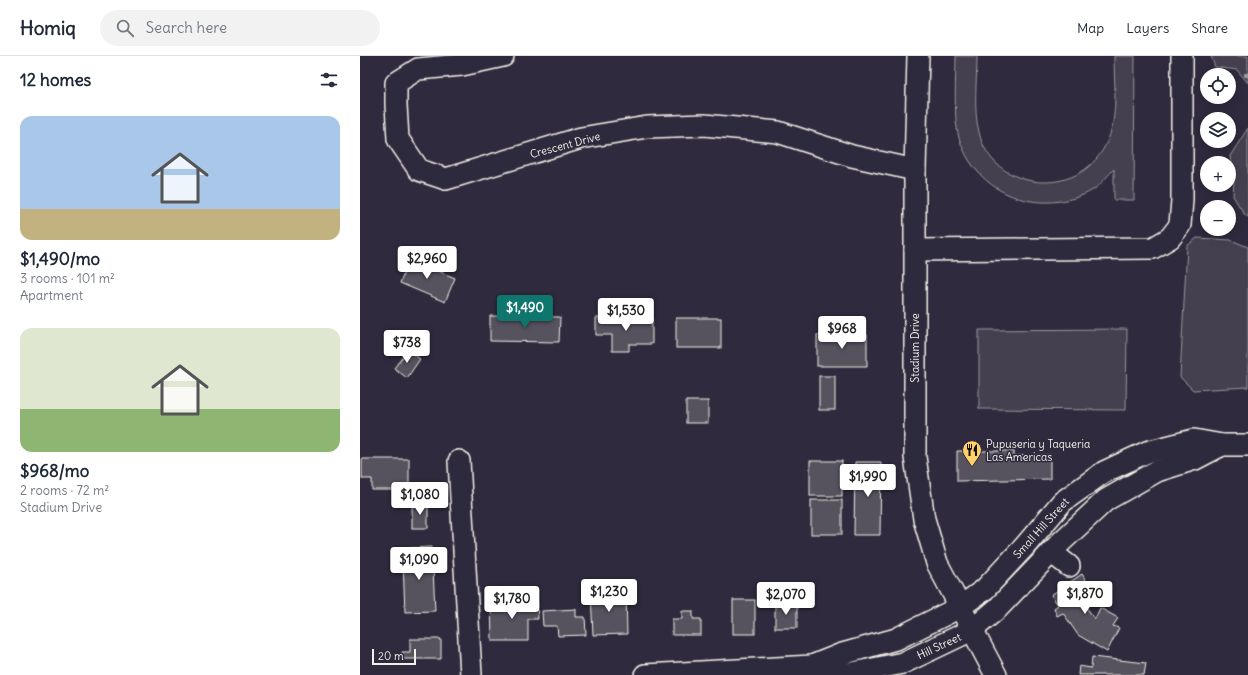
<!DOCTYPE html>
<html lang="en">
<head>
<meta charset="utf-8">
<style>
  body { margin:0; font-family:Delius,sans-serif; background:#f2f2f3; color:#1f2937; height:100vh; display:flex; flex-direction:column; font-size:15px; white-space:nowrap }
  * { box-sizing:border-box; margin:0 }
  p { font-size:13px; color:#747a83 }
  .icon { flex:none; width:22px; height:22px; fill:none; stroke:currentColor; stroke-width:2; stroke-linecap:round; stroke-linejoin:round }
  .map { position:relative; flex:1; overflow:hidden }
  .side { display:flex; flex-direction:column; background:#fff; width:360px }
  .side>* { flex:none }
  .controls { position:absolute; left:840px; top:12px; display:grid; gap:8px }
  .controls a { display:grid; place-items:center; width:36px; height:36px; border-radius:50%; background:#fff; box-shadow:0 2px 10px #0003; font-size:20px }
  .scale { position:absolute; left:12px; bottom:10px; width:44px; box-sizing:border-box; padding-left:4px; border:2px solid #f4f1e8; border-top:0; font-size:11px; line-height:14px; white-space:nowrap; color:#f4f1e8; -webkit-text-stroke:3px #2f2a3d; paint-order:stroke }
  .price { position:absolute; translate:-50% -34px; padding:0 9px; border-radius:4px; background:#fff; color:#222; font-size:13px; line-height:26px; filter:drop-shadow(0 1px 2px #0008) }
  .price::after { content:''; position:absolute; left:50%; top:24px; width:12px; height:9px; margin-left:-6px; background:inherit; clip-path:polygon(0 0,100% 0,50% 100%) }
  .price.current { background:#0f766e; color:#fff }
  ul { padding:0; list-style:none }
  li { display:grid; align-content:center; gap:8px; height:212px; padding:0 20px }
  li span { display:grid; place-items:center; height:124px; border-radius:12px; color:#555 }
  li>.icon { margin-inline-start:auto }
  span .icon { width:72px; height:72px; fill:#fffc; stroke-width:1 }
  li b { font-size:17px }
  h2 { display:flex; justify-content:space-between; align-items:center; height:48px; padding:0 20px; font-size:17px }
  header { display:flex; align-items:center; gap:24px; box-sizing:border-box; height:56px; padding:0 20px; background:#fff; border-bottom:1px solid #e0e1e3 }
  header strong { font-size:19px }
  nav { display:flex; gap:22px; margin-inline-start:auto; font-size:14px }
  .search { width:280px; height:36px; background:#f2f2f3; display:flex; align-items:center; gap:10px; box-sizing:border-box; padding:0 14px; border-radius:22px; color:#747a83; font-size:15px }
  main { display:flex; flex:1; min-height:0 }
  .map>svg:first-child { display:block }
  .green { fill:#454050; stroke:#9c989c }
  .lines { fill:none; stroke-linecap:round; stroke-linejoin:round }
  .stream { stroke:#a19ea0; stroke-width:4.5 }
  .building { fill:#56525f; stroke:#f4f1e8 }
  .minor-casing { stroke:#f4f1e8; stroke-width:24 }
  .minor { stroke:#2f2a3d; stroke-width:21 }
  .labels { text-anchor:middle; stroke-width:3; stroke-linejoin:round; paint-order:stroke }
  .street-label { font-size:11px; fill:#f4f1e8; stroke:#2f2a3d }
  .poi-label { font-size:11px; fill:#f4f1e8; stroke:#2f2a3d; text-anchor:start }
</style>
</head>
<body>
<header>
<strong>Homiq</strong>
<div class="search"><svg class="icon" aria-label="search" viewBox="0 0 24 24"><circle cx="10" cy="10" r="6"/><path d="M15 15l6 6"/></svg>Search here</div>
<nav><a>Map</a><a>Layers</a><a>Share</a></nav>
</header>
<main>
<section class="side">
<h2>12 homes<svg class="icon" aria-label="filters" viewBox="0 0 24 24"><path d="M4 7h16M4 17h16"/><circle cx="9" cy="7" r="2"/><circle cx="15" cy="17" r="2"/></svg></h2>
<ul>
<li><span style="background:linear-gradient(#a9c7e8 75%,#c2b280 0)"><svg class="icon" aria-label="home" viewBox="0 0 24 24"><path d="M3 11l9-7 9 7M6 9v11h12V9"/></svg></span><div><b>$1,490/mo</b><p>3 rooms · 101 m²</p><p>Apartment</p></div></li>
<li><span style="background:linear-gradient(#dfe7d0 65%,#8fb573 0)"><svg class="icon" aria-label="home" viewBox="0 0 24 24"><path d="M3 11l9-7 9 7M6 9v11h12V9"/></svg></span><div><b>$968/mo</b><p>2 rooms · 72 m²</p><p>Stadium Drive</p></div></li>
</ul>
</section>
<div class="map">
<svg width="888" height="619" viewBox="0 0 888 619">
  <rect width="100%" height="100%" fill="#2f2a3d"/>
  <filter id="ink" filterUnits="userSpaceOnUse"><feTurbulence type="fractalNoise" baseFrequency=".025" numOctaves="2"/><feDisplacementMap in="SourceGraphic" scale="8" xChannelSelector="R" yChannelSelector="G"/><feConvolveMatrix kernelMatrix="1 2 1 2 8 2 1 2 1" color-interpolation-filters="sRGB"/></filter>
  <g filter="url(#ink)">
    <!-- green -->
    <g class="green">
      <path d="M 596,0 L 617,0 C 617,24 613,53 619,76 C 631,133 712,144 742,95 C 760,68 754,31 754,0 L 775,0 L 774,144 L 754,144 L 754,113 C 748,119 743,126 737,131 C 727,139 713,143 701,145 C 655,152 613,127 599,82 C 593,62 596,22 596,0 Z"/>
      <polygon points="851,0 888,0 888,27 877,14 855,11"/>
      <polygon points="888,72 888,161 885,159 873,140 874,124 870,100"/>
      <polygon points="837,182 871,184 888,191 888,331 833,334 820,321 827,190"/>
      <polygon points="767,273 766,354 619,353 619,274"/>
    </g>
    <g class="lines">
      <!-- stream -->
      <polyline class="stream" points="886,19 888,19"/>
    </g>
    <!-- building -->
    <g class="building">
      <polygon points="49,203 95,222 85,246 40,227"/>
      <polygon points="130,260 200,261 199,286 130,285"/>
      <polygon points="236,262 292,262 292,288 269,288 269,295 252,295 252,279 236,279"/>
      <rect x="316" y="262" width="45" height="30"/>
      <rect x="457" y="279" width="50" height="31"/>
      <polygon points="48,294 60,303 47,322 34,312"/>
      <rect x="459" y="320" width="16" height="34"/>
      <rect x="326" y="345" width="22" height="22"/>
      <polygon points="597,395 654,395 654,400 690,399 690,423 597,425"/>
      <polygon points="2,403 49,403 49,434 12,434 12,423 2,423"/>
      <rect x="450" y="405" width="32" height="35"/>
      <polygon points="495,406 521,406 520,479 494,479"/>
      <rect x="451" y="444" width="31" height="34"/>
      <rect x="52" y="449" width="16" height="23"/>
      <polygon points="72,491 75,555 45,556 43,507 49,507 49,492"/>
      <polygon points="722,518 729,529 722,533 731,547 726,551 735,563 740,552 758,562 753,570 759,572 747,596 718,579 703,557 697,560 694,552 698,549 691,539"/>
      <polygon points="266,536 267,578 233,579 231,537"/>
      <rect x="373" y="544" width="22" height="34"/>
      <polygon points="131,546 177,546 178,563 168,563 168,585 132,585"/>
      <rect x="415" y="549" width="22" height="23"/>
      <polygon points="216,553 216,561 225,561 226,579 198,580 197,570 183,570 182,555"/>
      <polygon points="322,555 333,555 333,563 341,563 341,579 312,579 312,563 322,563"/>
      <polygon points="50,583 81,583 81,603 42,603 42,596 50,596"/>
      <polygon points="732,601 786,607 784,619 718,619 719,610 731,612"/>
    </g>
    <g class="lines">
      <!-- minor casing -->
      <g class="minor-casing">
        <g id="minor">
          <polyline points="143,0 102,9 58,13 36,27 36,49 38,83 59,114 86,123 221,82 287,71 344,69 418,76 492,100 555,114"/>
          <polyline points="558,0 555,114 555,401 564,463 577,507 636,619"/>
          <polyline points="555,194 793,192 810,182 820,169 822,144 822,0"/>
          <polyline points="99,405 111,619"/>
          <polyline points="691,496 709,510"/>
          <polyline points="452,610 482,598 536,583 600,551 625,533 665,490 702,446 744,416 787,396 834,384 862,389 888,389"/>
          <polyline points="285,619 452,610 488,618 543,607 612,574 638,552 701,486 746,444 797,415 835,403 862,389"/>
        </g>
      </g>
      <!-- minor -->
      <use href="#minor" class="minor"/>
    </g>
  </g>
  <!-- icons -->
  <defs>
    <g id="restaurant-pin" transform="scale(1)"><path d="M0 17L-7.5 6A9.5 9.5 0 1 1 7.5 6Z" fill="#ffd166" stroke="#2f2a3d"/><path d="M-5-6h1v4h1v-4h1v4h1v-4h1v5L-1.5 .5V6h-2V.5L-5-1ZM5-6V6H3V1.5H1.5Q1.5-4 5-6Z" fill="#111"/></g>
  </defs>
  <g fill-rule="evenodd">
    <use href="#restaurant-pin" x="612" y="394"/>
  </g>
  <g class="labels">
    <!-- street labels -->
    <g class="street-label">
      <text transform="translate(205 89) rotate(-15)" y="4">Crescent Drive</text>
      <text transform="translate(555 292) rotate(-90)" y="4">Stadium Drive</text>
      <text transform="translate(681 472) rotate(-48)" y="4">Small Hill Street</text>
      <text transform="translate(579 590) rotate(-25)" y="4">Hill Street</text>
    </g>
    <!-- poi labels -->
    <g class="poi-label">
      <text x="626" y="392">Pupuseria y Taqueria<tspan x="626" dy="13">Las Americas</tspan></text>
    </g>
  </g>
</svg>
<div class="controls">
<a><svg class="icon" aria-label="locate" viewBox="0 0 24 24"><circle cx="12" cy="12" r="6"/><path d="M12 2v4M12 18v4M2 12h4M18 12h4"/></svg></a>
<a><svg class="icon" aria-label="layers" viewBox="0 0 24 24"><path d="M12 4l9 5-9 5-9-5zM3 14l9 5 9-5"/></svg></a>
<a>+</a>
<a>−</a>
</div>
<div class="scale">20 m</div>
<b class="price" style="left:67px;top:224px">$2,960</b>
<b class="price current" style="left:165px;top:273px">$1,490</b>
<b class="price" style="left:266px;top:276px">$1,530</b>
<b class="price" style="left:482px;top:294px">$968</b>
<b class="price" style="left:47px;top:308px">$738</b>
<b class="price" style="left:508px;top:442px">$1,990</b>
<b class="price" style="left:60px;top:460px">$1,080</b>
<b class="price" style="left:59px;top:525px">$1,090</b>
<b class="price" style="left:249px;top:557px">$1,230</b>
<b class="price" style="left:725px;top:559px">$1,870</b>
<b class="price" style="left:426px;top:560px">$2,070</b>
<b class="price" style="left:152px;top:564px">$1,780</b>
</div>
</main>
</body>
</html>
